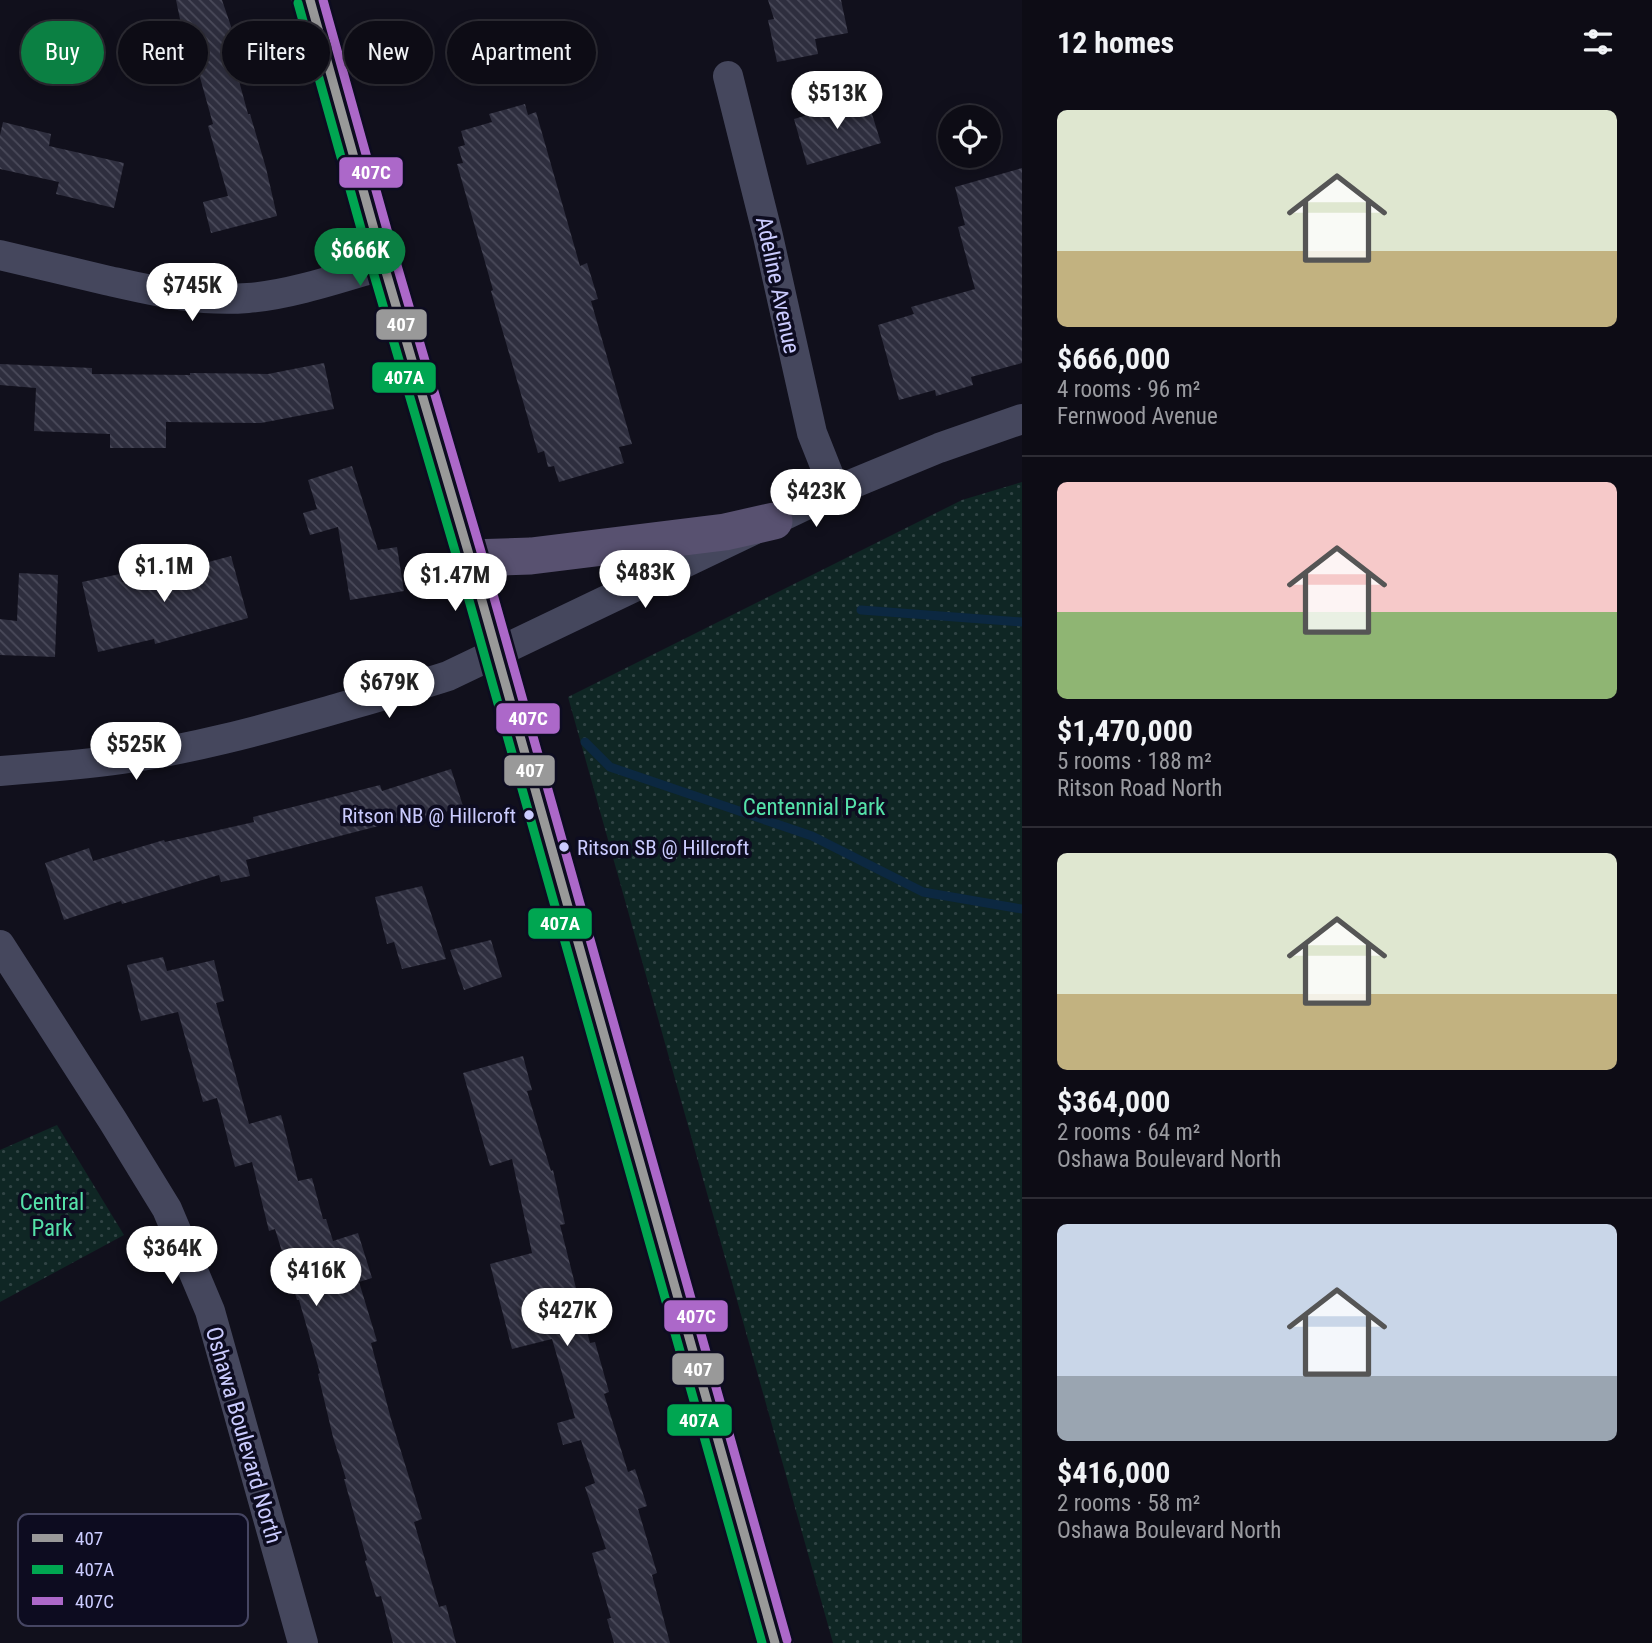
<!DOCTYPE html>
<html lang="en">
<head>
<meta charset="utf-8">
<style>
  body { margin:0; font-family:"Roboto Condensed",sans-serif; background:#16151e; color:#f1f3f6; height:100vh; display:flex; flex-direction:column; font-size:26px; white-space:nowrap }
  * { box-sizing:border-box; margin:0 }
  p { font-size:23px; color:#9a9ba0 }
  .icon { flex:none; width:38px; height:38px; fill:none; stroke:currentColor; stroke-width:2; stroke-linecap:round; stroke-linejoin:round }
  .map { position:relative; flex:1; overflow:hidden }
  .sheet { display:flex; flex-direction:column; background:#0d0c15; width:630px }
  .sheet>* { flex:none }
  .guide { position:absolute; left:21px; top:21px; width:665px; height:63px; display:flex; gap:14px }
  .buttons { position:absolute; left:938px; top:105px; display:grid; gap:14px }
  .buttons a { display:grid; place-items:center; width:63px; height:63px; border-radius:50%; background:#0d0c15; box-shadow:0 4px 18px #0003,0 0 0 2px #2d2c34; font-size:35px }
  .price { position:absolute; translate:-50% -60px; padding:0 16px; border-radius:24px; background:#fff; color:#222; font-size:23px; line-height:46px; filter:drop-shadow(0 2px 4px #0008) }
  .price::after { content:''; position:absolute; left:50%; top:42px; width:21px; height:16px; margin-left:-10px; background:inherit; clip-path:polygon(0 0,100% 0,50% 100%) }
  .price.active { background:#0b8043; color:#fff }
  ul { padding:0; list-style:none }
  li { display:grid; align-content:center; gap:14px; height:371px; padding:0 35px }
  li+li { border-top:2px solid #2d2c34 }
  li span { display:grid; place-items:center; height:217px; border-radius:10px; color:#555 }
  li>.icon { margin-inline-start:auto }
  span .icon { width:126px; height:126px; fill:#fffc; stroke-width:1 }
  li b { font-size:30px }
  h2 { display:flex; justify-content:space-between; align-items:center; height:84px; padding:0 35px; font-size:30px }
  .tag { padding:0 24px; border-radius:32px; background:#0d0c15; box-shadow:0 4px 18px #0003,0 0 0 2px #2d2c34; font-size:24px; line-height:63px }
  .tag.active { background:#0b8043; color:#fff }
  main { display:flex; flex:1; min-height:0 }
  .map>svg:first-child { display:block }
  .park { fill:url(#park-dots) }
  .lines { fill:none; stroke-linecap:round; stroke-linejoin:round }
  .stream { stroke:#0c2841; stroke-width:9 }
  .building { fill:url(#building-back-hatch) }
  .minor { stroke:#45475d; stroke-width:30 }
  .major { stroke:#585170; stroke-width:37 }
  .bus-1-casing { stroke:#0d0c20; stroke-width:14 }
  .bus-2-casing { stroke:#0d0c20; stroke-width:14 }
  .bus-3-casing { stroke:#0d0c20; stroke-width:14 }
  .bus-1 { stroke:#999; stroke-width:9 }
  .bus-2 { stroke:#00a651; stroke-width:9 }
  .bus-3 { stroke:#ac68c9; stroke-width:9 }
  .bus-dot { fill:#cbccff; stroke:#0d0c20; stroke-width:2.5 }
  .labels { text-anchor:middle; stroke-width:7; stroke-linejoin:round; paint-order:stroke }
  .bus-label { font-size:21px; fill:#cbccff; stroke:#0d0c20; text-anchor:end }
  .street-label { font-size:23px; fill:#cbccff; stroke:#0d0c20 }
  .park-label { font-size:23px; fill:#55e1a9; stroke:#0d0c20 }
  .key { fill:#0d0c20; stroke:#464663; stroke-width:2 }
  .key-label { font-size:19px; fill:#cbccff }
  .line-badge { stroke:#0d0c20; stroke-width:2.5 }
  .badge-label { font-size:19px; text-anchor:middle; font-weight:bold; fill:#fff }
</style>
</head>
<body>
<main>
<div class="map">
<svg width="1022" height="1643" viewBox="0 0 1022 1643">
  <defs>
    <pattern id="park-dots" width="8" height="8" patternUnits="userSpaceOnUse" patternTransform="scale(1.75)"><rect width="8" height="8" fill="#0f2624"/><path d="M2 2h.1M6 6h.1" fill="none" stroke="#314445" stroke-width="1.8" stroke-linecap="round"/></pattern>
    <pattern id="building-back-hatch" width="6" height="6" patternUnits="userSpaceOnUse" patternTransform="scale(1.75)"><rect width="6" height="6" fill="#2e2e3e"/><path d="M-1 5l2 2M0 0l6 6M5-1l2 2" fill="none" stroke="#4b4b5b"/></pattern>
  </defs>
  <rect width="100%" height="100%" fill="#11101c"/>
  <!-- park -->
  <g class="park">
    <polygon points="1022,482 1022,1643 833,1643 568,697 962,500"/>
    <polygon points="57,1125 124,1235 0,1302 0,1150"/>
  </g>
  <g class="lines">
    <!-- stream -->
    <g class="stream">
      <polyline points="861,610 1022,622"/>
      <polyline points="585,742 610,767 812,836 923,892 1022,909"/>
    </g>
  </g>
  <!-- building -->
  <g class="building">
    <polygon points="176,0 222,0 236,41 229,44 248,114 250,114 266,168 277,216 211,233 203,202 228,196 208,126 213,124 194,56 190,58 179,25 181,24"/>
    <polygon points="768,0 841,0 848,33 815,39 818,54 777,62 768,20 774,19"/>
    <polygon points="867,98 881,143 807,165 794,119"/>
    <polygon points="525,104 528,115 536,112 580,266 587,263 598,299 591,301 632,444 619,447 624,463 559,482 554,466 548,467 544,451 538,453 491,291 493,290 457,164 463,163 458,147 465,145 461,131 492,122 489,114"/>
    <polygon points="3,122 51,134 49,146 124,163 114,208 56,194 59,182 0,169 0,135"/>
    <polygon points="1022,168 1022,363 971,377 973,385 936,396 935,390 899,400 878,325 914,314 911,307 975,289 958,227 965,225 955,187"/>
    <polygon points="324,363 334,409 261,423 166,422 166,448 110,448 110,434 34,431 36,388 0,385 0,364 92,368 92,374 190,375 190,373 268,374"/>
    <polygon points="352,466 378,550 397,547 404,591 350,600 338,527 310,535 303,513 317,509 308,480"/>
    <polygon points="231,556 248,618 155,644 154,639 98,652 82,582 120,574 122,582 174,569 175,571"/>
    <polygon points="19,573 58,575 55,657 0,655 0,619 17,621"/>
    <polygon points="451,769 463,806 403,826 402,820 246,860 250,876 221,882 219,875 122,904 121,901 64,920 45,863 89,848 93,861 164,840 165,842 254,822 253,817 380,785 382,791"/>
    <polygon points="422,886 446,959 402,969 394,942 387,944 375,897"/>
    <polygon points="491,940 502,977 464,990 450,950"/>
    <polygon points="163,957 167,971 214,960 224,1001 216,1003 249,1124 281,1115 298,1181 312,1178 323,1219 326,1219 333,1241 358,1233 372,1278 359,1282 377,1341 371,1343 391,1419 422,1519 414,1522 439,1607 446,1605 456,1643 393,1643 381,1596 376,1597 365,1561 367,1560 344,1479 346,1479 333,1437 318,1374 320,1373 299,1300 297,1300 275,1229 269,1231 252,1162 235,1167 217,1098 203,1102 178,1012 141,1021 127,965"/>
    <polygon points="523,1056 532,1090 527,1091 551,1171 553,1170 565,1224 560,1225 577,1292 590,1343 595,1342 609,1392 604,1394 628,1472 635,1469 647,1506 638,1509 657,1573 652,1575 670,1643 614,1643 607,1619 611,1618 592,1553 606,1549 585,1487 595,1483 581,1440 563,1445 557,1423 575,1418 552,1339 512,1349 490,1264 532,1253 512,1159 490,1166 463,1073"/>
  </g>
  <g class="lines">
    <!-- minor -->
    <g class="minor">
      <polyline points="728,76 768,236 812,433 835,491"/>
      <path d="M 0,255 C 35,263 70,272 105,280 C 154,291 197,302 248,298 C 290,295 343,277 384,265"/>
      <path d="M 0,771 C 41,768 82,765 122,759 C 191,749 258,731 325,712 C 366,700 408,689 448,676 L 835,491 L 939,448 L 1022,419"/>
      <polyline points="0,945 113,1121 167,1209 210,1311 303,1643"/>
    </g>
    <!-- major -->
    <g class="major">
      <polyline points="310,0 384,265 470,558 775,1643"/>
      <polyline points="470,558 531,556 725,532 774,521"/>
    </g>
    <!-- bus-1 casing -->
    <g class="bus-1-casing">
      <polyline id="bus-1" points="310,0 384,265 470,558 775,1643"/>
    </g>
    <!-- bus-2 casing -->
    <g class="bus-2-casing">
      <polyline id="bus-2" points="298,3 372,268 458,561 762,1643"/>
    </g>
    <!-- bus-3 casing -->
    <g class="bus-3-casing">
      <polyline id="bus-3" points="323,0 396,262 482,555 787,1640"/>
    </g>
    <!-- bus-1 -->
    <use href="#bus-1" class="bus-1"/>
    <!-- bus-2 -->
    <use href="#bus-2" class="bus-2"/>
    <!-- bus-3 -->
    <use href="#bus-3" class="bus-3"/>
  </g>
  <!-- markers -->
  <g class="bus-dot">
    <circle cx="529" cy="815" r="6"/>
    <circle cx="564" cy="847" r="6"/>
  </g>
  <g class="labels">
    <!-- bus labels -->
    <g class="bus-label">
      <text x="516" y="823">Ritson NB @ Hillcroft</text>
      <text x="577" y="855" text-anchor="start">Ritson SB @ Hillcroft</text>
    </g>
    <!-- street labels -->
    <g class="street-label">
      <text transform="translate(778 285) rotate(78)" y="8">Adeline Avenue</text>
      <text transform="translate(244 1435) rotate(74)" y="8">Oshawa Boulevard North</text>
    </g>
    <!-- park labels -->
    <g class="park-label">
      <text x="814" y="815">Centennial Park</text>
      <text x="52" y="1210">Central<tspan x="52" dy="26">Park</tspan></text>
    </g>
  </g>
  <!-- legend -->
  <rect x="18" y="1514" width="230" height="112" rx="10" class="key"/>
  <rect x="32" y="1534" width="31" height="8" fill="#999"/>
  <rect x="32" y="1565" width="31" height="9" fill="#00a651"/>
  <rect x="32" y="1597" width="31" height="8" fill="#ac68c9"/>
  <g class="key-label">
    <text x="75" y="1545">407</text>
    <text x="75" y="1576">407A</text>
    <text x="75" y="1608">407C</text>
  </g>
  <g class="line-badge">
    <rect x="338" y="156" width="66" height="33" rx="7" fill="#ac68c9"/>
    <rect x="375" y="308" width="53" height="33" rx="7" fill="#999"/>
    <rect x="371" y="361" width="66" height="33" rx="7" fill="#00a651"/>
    <rect x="495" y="702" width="66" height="33" rx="7" fill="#ac68c9"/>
    <rect x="503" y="754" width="53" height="33" rx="7" fill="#999"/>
    <rect x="527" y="907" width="66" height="33" rx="7" fill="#00a651"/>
    <rect x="663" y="1299" width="66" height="34" rx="7" fill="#ac68c9"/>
    <rect x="671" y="1352" width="54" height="34" rx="7" fill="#999"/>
    <rect x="666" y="1403" width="67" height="34" rx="7" fill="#00a651"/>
  </g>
  <g class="badge-label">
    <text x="371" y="179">407C</text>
    <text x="401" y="331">407</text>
    <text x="404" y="384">407A</text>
    <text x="528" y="725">407C</text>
    <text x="530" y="777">407</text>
    <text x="560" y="930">407A</text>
    <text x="696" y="1323">407C</text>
    <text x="698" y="1376">407</text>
    <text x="699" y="1427">407A</text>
  </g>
</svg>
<div class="buttons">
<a><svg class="icon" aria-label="locate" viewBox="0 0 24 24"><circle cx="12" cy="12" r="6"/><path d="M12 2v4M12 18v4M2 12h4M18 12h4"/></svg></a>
</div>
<b class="price" style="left:837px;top:131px">$513K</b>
<b class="price active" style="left:360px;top:288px">$666K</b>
<b class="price" style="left:192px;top:323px">$745K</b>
<b class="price" style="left:816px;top:529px">$423K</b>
<b class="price" style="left:164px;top:604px">$1.1M</b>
<b class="price" style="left:645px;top:610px">$483K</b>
<b class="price" style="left:455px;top:613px">$1.47M</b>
<b class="price" style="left:389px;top:720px">$679K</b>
<b class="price" style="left:136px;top:782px">$525K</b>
<b class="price" style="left:172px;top:1286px">$364K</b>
<b class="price" style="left:316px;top:1308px">$416K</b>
<b class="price" style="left:567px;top:1348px">$427K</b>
<div class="guide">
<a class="tag active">Buy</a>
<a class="tag">Rent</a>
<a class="tag">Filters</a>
<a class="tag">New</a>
<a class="tag">Apartment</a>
</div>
</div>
<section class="sheet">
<h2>12 homes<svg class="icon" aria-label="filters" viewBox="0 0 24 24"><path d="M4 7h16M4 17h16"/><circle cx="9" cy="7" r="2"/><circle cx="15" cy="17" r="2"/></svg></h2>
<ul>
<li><span style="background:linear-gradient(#dfe7d0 65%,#c2b280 0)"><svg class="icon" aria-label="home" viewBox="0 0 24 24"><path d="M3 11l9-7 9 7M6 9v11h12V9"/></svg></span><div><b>$666,000</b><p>4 rooms · 96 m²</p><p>Fernwood Avenue</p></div></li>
<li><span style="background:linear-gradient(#f6c9c9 60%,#8fb573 0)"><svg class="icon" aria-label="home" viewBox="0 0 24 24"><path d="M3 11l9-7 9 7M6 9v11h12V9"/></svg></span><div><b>$1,470,000</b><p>5 rooms · 188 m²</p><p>Ritson Road North</p></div></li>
<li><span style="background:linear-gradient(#dfe7d0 65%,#c2b280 0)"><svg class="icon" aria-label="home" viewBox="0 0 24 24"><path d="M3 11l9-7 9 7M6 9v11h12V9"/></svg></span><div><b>$364,000</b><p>2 rooms · 64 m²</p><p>Oshawa Boulevard North</p></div></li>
<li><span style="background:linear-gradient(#c9d6e8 70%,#9aa5b1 0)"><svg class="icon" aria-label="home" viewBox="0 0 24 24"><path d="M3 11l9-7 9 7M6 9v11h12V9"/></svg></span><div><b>$416,000</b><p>2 rooms · 58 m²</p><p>Oshawa Boulevard North</p></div></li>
</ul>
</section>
</main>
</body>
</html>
